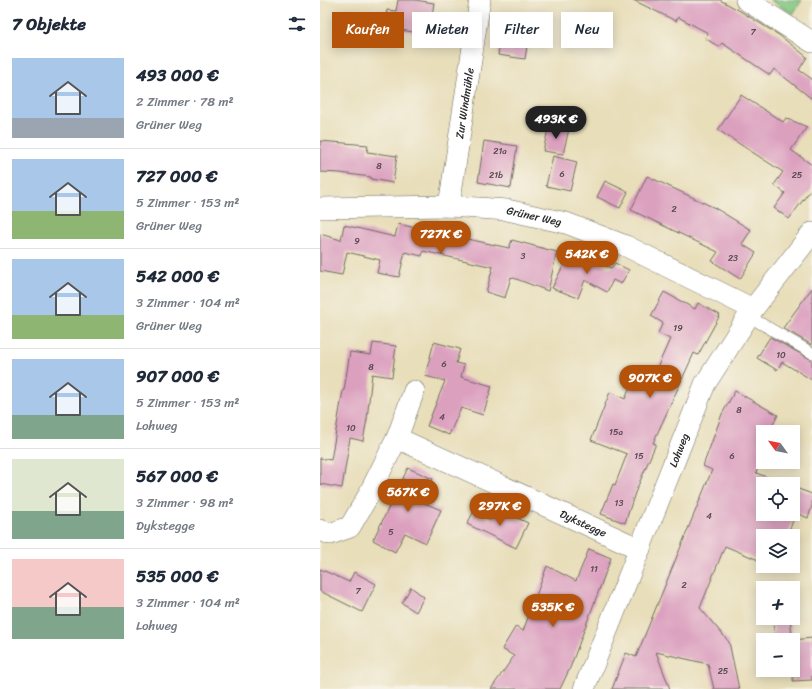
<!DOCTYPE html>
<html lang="de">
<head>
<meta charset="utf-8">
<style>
  body { margin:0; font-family:Sriracha,sans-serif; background:#f2f2f3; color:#1f2937; height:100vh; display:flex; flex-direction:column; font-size:15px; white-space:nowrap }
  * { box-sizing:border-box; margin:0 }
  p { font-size:13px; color:#747a83 }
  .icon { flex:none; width:22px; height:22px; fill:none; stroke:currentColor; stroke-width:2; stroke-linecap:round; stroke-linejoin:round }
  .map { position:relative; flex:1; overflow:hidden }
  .details { display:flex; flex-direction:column; background:#fff; width:320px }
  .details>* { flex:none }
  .guide { position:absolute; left:12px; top:12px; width:380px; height:36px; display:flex; gap:8px }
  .needle { width:26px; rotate:303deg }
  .fabs { position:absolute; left:436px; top:425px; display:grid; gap:8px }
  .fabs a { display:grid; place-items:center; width:44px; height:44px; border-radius:0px; background:#fff; box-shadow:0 2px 10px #0003; font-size:20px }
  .price { position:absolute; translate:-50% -34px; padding:0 9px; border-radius:14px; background:#b45309; color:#fff; font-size:13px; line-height:26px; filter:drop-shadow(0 1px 2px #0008) }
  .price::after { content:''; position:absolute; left:50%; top:24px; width:12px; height:9px; margin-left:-6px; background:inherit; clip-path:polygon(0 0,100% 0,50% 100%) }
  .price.active { background:#222; color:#fff }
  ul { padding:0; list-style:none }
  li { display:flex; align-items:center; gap:12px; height:100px; padding:0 12px }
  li+li { border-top:1px solid #e0e1e3 }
  li span { display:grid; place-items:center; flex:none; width:112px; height:80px; border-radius:0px; color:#555 }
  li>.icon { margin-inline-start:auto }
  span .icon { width:48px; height:48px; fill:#fffc; stroke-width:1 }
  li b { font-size:17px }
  h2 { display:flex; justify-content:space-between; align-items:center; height:48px; padding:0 12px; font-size:17px }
  .chip { padding:0 14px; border-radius:0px; background:#fff; box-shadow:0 2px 10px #0003; font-size:14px; line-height:36px }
  .chip.active { background:#b45309; color:#fff }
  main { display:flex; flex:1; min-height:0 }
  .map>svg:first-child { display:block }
  .green { fill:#85ca84; stroke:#587a58 }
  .building { fill:#dca0bf }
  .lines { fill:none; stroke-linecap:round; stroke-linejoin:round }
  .lane-casing { stroke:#6d6a5d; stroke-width:12 }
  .street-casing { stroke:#6d6a5d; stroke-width:22 }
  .lane { stroke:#fff; stroke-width:11 }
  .street { stroke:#fff; stroke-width:21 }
  .labels { text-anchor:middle; stroke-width:3; stroke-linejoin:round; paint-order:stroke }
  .number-label { font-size:9px; fill:#574850 }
  .street-label { font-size:11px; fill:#2b2b2b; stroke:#f7f3e8 }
</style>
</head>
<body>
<main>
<section class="details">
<h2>7 Objekte<svg class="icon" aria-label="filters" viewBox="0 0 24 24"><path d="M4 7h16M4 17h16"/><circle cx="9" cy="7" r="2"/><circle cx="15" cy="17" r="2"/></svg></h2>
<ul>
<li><span style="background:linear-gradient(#a9c7e8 75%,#9aa5b1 0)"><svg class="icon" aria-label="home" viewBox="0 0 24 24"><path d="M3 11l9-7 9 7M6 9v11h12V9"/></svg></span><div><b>493 000 €</b><p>2 Zimmer · 78 m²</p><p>Grüner Weg</p></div></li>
<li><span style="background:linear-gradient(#a9c7e8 65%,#8fb573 0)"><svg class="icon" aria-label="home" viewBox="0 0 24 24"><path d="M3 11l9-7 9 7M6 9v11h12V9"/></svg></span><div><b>727 000 €</b><p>5 Zimmer · 153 m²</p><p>Grüner Weg</p></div></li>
<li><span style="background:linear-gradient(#a9c7e8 70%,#8fb573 0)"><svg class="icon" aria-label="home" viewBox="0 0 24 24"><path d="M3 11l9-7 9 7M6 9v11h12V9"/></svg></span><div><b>542 000 €</b><p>3 Zimmer · 104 m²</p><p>Grüner Weg</p></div></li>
<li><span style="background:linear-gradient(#a9c7e8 70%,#7fa58c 0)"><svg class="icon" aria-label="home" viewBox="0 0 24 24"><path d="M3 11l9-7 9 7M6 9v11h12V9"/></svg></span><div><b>907 000 €</b><p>5 Zimmer · 153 m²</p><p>Lohweg</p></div></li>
<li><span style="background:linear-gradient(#dfe7d0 65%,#7fa58c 0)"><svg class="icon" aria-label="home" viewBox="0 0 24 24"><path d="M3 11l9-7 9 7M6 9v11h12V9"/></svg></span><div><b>567 000 €</b><p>3 Zimmer · 98 m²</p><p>Dykstegge</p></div></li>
<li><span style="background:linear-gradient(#f6c9c9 60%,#7fa58c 0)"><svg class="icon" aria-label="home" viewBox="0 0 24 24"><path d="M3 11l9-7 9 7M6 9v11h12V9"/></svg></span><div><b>535 000 €</b><p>3 Zimmer · 104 m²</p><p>Lohweg</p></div></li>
</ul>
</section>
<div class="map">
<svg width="492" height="689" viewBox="0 0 492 689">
  <rect width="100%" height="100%" fill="#f7f3e8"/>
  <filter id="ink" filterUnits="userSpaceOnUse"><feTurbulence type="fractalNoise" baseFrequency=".025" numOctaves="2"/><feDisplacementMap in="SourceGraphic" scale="8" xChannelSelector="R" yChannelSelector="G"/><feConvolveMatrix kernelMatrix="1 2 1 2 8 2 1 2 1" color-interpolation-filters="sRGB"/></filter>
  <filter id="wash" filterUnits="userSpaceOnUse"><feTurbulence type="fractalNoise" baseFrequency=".012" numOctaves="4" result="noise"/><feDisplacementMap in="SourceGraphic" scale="16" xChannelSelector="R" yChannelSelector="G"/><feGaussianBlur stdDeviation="0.9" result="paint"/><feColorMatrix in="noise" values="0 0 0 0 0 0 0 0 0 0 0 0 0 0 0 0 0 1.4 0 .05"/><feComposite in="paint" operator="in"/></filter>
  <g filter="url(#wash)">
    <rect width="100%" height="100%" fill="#e8deba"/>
    <!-- green -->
    <polygon class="green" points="450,0 482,0 473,14"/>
    <g id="blocks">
      <!-- building -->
      <g class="building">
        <polygon points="78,0 95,0 114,3 109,34 64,28 67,10 76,11"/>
        <polygon points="313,0 400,0 420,11 459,35 487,57 479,70 492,79 492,99 454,69 450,75 402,43 399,47 385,38 388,33 358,17 356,21"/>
        <polygon points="184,16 214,20 210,46 207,46 205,59 178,55"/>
        <polygon points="421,95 463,122 466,118 487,127 471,150 492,165 492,188 469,219 454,208 465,193 454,185 463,172 398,130"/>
        <polygon points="229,125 249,129 243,154 223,151"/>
        <polygon points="0,141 48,145 47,152 77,156 73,183 51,179 51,177 20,173 0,172"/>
        <polygon points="164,141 197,146 191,188 158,182"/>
        <polygon points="233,156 257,162 250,191 226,186"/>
        <polygon points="327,176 395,208 431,230 422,244 436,253 420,279 392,261 398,252 311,210"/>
        <polygon points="285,181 308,192 300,208 277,197"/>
        <polygon points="78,224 189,248 192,240 237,252 228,291 191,277 185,298 166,292 173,267 103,251 102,256 85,252 79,277 57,273 60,260 27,252 22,275 0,271 0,234 21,240 24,225 75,237"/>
        <polygon points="250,252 291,268 295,263 309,270 301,284 293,280 287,292 265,280 258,298 232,288"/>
        <polygon points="492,288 492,345 463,328"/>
        <polygon points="344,292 375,309 378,303 400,315 378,355 374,353 333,443 336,444 335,446 315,493 305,523 281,514 293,484 295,485 307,454 271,440 290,392 305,399 318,370 333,377 350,339 338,333 343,323 331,316"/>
        <polygon points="450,337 492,360 492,380 462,362 457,370 437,358"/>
        <polygon points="114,342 140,349 136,363 144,365 141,377 172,386 163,415 141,408 129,435 107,426 125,381 105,376"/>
        <polygon points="53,343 76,346 72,377 52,374 47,419 43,441 30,438 22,488 0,484 0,458 11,460 23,390 24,390 30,352 51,355"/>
        <polygon points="415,391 458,415 449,432 443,432 443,456 436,473 466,484 443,484 443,514 473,514 473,487 492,494 492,506 488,518 476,513 467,536 443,536 443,562 405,546 380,608 409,642 419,689 394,689 388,664 336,652 350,689 292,689 306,653 316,657 392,470 383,466 402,414"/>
        <polygon points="88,468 113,479 102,502 121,510 106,543 85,533 75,552 53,540"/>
        <polygon points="175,508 208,523 196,548 147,524 154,511 170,520"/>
        <polygon points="269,549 291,558 250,668 240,689 171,689 194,656 182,649 196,626 203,631 227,566 256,581"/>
        <polygon points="0,569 29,582 34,572 56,584 42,612 0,591"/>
        <polygon points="91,587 104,597 96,612 82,603"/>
        <polygon points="453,618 470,618 472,636 454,638"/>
        <polygon points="492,638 492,680 473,681 473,640"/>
      </g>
    </g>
  </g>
  <g filter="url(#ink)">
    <use href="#blocks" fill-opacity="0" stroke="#6d6a5d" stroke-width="1"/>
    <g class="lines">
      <!-- lane casing -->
      <g class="lane-casing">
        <polyline id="lane" points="428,316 492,353"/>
      </g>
      <!-- street casing -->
      <g class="street-casing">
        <g id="street">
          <polyline points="426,0 492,42"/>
          <path id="s1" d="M 129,206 L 160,0"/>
          <path id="s2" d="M 0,208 L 129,206 L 187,210 L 246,223 L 306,246 L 433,309"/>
          <path id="s3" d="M 77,438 L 320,549"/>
          <polyline points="0,530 10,534 30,527 48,496 77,438 94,391"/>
          <path id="s4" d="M 264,689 L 385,384 L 433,309 L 492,233"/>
        </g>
      </g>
      <!-- lane -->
      <use href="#lane" class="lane"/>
      <!-- street -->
      <use href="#street" class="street"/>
    </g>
  </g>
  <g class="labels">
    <!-- number labels -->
    <g class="number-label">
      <text x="433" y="35">7</text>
      <text x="180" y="154">21a</text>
      <text x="59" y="169">8</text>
      <text x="242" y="177">6</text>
      <text x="176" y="178">21b</text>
      <text x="477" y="178">25</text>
      <text x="354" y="212">2</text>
      <text x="37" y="244">9</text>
      <text x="203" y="259">3</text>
      <text x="413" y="261">23</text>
      <text x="358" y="331">19</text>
      <text x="461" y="358">10</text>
      <text x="124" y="367">6</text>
      <text x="51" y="370">8</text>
      <text x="419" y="413">8</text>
      <text x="122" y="420">4</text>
      <text x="31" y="431">10</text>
      <text x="296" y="435">15a</text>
      <text x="319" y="459">15</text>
      <text x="412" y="459">6</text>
      <text x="299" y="506">13</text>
      <text x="389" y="519">4</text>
      <text x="71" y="535">5</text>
      <text x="274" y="572">11</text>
      <text x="364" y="588">2</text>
      <text x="38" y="594">7</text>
      <text x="403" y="674">25</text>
    </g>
    <!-- street labels -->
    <g class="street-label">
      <text dy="4" stroke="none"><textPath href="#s1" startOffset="104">Zur Windmühle</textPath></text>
      <text dy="4" stroke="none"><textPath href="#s2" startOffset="215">Grüner Weg</textPath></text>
      <text dy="4" stroke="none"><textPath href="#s4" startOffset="257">Lohweg</textPath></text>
      <text dy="4" stroke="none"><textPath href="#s3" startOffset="205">Dykstegge</textPath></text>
    </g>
  </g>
</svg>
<div class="fabs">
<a><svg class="needle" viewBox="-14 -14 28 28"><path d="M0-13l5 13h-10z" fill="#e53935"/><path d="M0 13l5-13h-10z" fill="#747a83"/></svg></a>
<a><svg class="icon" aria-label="locate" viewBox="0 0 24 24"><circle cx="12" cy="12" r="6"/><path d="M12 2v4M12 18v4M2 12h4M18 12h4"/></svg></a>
<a><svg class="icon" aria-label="layers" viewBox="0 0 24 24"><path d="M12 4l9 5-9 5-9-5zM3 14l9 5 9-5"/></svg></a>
<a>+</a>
<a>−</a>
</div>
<b class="price active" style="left:236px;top:140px">493K €</b>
<b class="price" style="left:121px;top:255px">727K €</b>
<b class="price" style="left:267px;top:275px">542K €</b>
<b class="price" style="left:330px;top:399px">907K €</b>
<b class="price" style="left:88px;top:513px">567K €</b>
<b class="price" style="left:180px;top:527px">297K €</b>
<b class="price" style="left:233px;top:628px">535K €</b>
<div class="guide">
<a class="chip active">Kaufen</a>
<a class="chip">Mieten</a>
<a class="chip">Filter</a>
<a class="chip">Neu</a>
</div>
</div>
</main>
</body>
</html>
